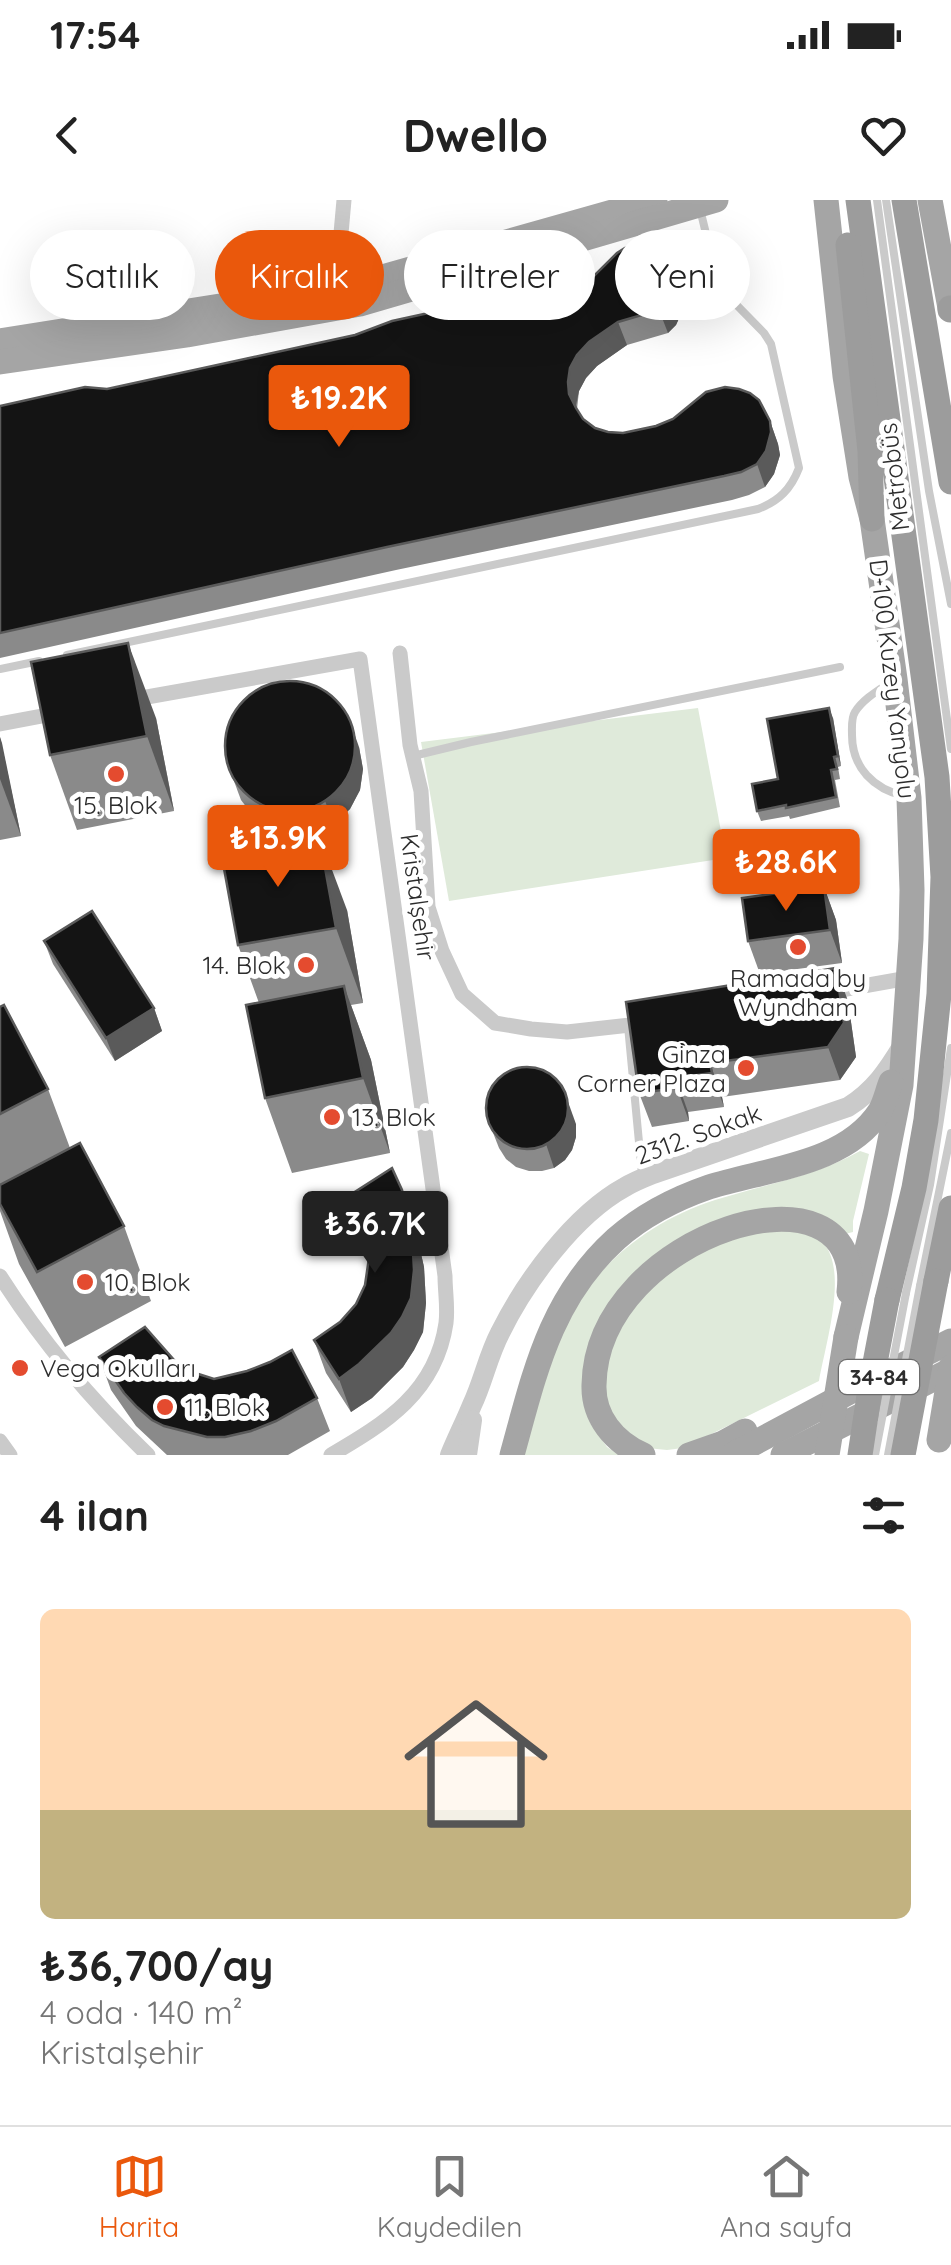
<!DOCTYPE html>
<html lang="tr">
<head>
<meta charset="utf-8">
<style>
  body { margin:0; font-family:Quicksand,sans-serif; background:#f6f6f6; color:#222; height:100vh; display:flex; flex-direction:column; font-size:38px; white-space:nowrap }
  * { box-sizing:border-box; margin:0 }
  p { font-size:32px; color:#767676 }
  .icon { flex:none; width:55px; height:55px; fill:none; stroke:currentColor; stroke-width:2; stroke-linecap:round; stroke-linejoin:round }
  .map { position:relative; height:1255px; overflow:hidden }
  .sheet { display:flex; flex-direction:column; background:#fff; flex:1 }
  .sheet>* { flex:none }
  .guide { position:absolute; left:30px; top:30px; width:892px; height:90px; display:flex; gap:20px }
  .price { position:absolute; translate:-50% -85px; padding:0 22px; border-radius:10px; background:#ea580c; color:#fff; font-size:32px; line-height:65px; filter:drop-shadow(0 2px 5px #0008) }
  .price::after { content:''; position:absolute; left:50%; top:60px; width:30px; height:22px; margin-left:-15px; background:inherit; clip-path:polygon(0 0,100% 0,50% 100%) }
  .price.active { background:#222; color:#fff }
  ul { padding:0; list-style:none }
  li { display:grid; align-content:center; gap:20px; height:530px; padding:0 40px }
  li+li { border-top:2px solid #e0e0e0 }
  li span { display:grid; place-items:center; height:310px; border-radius:15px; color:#555 }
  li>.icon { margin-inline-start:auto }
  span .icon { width:180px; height:180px; fill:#fffc; stroke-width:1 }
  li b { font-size:42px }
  h2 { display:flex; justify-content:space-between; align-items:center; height:120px; padding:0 40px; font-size:42px }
  .chip { padding:0 35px; border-radius:45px; background:#fff; box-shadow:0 10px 40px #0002; font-size:35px; line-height:90px }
  .chip.active { background:#ea580c; color:#fff }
  .status { display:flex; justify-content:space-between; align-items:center; height:70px; padding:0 50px; background:#fff; direction:ltr }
  .status svg { height:28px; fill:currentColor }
  header { display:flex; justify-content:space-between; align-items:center; height:130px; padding:0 40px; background:#fff; font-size:45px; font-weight:800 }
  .tab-bar { display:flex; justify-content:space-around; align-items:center; height:140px; border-top:2px solid #e0e0e0; background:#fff; font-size:28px; color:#767676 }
  .tab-bar a { display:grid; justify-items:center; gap:5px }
  .tab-bar .active { color:#ea580c }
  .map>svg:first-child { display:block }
  .green { fill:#dfeada }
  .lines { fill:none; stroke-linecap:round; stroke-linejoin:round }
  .service { stroke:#cacaca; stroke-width:8 }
  .minor { stroke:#cacaca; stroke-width:15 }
  .tertiary { stroke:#cacaca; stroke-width:20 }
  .primary { stroke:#a5a5a5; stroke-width:25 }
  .trunk { stroke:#9c9c9c; stroke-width:25 }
  .service-bridge { stroke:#cacaca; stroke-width:8 }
  .primary-bridge { stroke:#a5a5a5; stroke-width:25 }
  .trunk-bridge { stroke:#9c9c9c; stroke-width:25 }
  .wall { fill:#8a8a8a }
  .shaded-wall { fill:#5a5a5a }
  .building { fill:#141414; stroke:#5a5a5a; stroke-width:2.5 }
  .poi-dot { fill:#e44b2f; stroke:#fff; stroke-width:4 }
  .labels { text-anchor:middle; stroke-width:10; stroke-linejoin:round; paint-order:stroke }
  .shield { fill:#fff; stroke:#6c6c6c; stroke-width:2.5 }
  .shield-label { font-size:22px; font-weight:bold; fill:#2d2d2d }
  .street-label { font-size:25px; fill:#2d2d2d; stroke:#fff }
  .poi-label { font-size:25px; fill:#2d2d2d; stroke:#fff; text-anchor:start }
</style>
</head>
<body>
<div class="status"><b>17:54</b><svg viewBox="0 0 49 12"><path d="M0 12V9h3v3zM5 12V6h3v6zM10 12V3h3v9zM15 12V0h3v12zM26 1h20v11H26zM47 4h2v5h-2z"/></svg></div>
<header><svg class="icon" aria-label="back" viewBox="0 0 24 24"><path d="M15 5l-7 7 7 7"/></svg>Dwello<svg class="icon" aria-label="heart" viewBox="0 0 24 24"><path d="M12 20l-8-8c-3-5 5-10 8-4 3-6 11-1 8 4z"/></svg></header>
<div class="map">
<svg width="951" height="1255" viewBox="0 0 951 1255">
  <rect width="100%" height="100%" fill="#fff"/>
  <!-- green -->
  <g class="green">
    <polygon points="698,508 726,658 449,701 421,542"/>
    <path d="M 860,951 L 869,954 L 853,1021 L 853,1032 L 845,1034 L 821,1018 L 695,1031 L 665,1047 L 640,1069 L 618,1094 L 590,1223 L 607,1247 L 619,1255 L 523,1255 C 535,1216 543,1175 559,1138 C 588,1070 646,1022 715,1000 C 763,985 816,976 860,951 Z"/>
    <path d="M 779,1030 C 794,1032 812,1032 823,1043 C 849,1070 825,1146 819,1181 L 683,1248 L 667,1250 L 647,1248 L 630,1240 L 604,1206 L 604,1161 L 630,1108 L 677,1063 L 734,1037 Z"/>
  </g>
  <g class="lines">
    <!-- service -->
    <g class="service">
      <polyline points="877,0 951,549"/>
      <polyline points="886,0 929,291 951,404"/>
      <polyline points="663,59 671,60 719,87"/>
      <path d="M 67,455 L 758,309 C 779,301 791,289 799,268 L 771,144 L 764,133 L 719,87 L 700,9"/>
      <polyline points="0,469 39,461"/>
      <path d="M 892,481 C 879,490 863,499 855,512 C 851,518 852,528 852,535 C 852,568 874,589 904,596"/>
      <polyline points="413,556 471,542 840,467"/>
      <polyline points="628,826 642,974"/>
      <polyline points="920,1086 951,933"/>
      <polyline points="906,1093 930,985 951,848"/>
    </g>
    <!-- minor -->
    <g class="minor">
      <polyline points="336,89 344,0"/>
      <polyline points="400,453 410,545 421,591 428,707 442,751 462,794 495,823 531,829 567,832 648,823"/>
      <path d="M 130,500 L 360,459 L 445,1076 C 445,1091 448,1108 446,1123 C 436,1192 386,1223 331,1255"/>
      <polyline points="0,524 58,513"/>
      <polyline points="824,793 908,778"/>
      <path d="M 0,1076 C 42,1142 92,1201 148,1255"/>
      <polyline points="0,1241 10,1255"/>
    </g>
    <!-- tertiary -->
    <g class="tertiary">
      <path d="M 450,1255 C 457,1238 465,1222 472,1205 C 483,1182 488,1156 500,1133 C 525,1082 574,1015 625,987 C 633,982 643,978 653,974 L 848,907 C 874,891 888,870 903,845"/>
      <polyline points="467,1255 472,1220"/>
    </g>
    <!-- primary -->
    <g class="primary">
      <polyline points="826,0 845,176 861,277 872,319 895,479 909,598 912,690 911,739 901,885 876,1011 846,1137"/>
      <polyline points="930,0 950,108"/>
      <polyline points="0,141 354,85 655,0"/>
      <polyline points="0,162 187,135 360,104 716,0"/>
      <path d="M 512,1255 C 535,1172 550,1099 616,1039 C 642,1016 677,998 709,987 C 765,969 845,965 880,911 C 885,903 887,892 891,882"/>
      <path d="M 643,1255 C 614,1242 593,1217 594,1185 C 596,1033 866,951 849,1092"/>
      <polyline points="689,1255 723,1243 745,1231"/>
      <polyline points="732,1255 859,1187 951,1141"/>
      <polyline points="783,1255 951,1170"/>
    </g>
    <!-- trunk -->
    <g class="trunk">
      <polyline points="858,0 937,577 943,677 939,794 926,920 914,988 887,1100"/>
      <polyline points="904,0 951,282"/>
      <polyline points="848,45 870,251 872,319"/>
      <polyline points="950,108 950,110"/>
      <polyline points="936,1081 951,1008"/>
    </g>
    <!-- service-bridge -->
    <g class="service-bridge">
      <polyline points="875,1255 906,1093"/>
      <polyline points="888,1255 920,1086"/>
    </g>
    <!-- primary-bridge -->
    <g class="primary-bridge">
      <polyline points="939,1240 951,1167"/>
      <polyline points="827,1255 846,1137"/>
    </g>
    <!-- trunk-bridge -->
    <g class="trunk-bridge">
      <polyline points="860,1255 870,1189 887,1100"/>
      <polyline points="903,1255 936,1081"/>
    </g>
  </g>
  <!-- wall -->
  <g class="wall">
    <polygon points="681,89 683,99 681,114 676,125 668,133 627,145 597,166 586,178 579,191 577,209 583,219 595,228 608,232 623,233 770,221 778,244 780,255 774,274 765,287 749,295 732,300 396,370 0,458 0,206 107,189"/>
    <polygon points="156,518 174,611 77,630 50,555"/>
    <polygon points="833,518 841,566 838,567 840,579 835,580 840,607 790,619 789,616 761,621 757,611 778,579"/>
    <polygon points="0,537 21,636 0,640"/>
    <polygon points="359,547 363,569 360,590 350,609 334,624 314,633 292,634 271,629 254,617 241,600 225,557"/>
    <polygon points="824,687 836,720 842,763 760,774 748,741"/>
    <polygon points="347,710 363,803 351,805 371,860 390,953 292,973 265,898 259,803 238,745"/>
    <polygon points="44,741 154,808 162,831 115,861 53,764"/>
    <polygon points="848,801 856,857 840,880 722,897 724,907 688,912 689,921 652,927 639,893"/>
    <polygon points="0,807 48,889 70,948 124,1026 151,1101 65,1147 19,1064 0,1011"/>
    <polygon points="576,924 576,937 572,950 565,960 554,968 542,971 529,971 516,967 506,959 499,948 490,925"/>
    <polygon points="344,999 414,1023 424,1067 426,1103 423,1132 414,1150 403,1167 372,1198 351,1212 326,1173 314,1140 340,1122 356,1104 365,1085 369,1052 357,1032"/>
    <polygon points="99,1157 175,1161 189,1171 214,1179 317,1198 330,1231 288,1255 167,1255 136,1226 111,1190"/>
  </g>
  <!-- shaded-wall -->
  <g class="shaded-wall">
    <polygon points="673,66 683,99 681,114 676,125 668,133 659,110"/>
    <polygon points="618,122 627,145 597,166 586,178 579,191 576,205 578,218 569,194 568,182 570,168 577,155 589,142"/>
    <polygon points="770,221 778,244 780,255 774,274 765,287 757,264"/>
    <polygon points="128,443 156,518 174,611 147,536"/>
    <polygon points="829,508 833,518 841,566 838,556"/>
    <polygon points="351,524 359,547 363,569 360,590 350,609 334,624 325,601"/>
    <polygon points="0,537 2,543 21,636 0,579"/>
    <polygon points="319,635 347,710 363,803 336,728"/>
    <polygon points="824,687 836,720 842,763 830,730"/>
    <polygon points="836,768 848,801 856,857 840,880 828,847"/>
    <polygon points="344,786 371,860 390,953 363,878"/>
    <polygon points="154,808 162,831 115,861 106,838"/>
    <polygon points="710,863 722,897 724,907 712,873"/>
    <polygon points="676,878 688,912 689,921 677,888"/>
    <polygon points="563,888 576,924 576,937 572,950 565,960 554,968 546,944"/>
    <polygon points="402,990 414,1023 424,1067 426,1103 423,1132 414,1150 403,1167 372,1198 351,1212 339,1179"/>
  </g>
  <!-- building -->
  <g class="building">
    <polygon points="647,45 667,57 673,66 675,76 672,91 668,102 659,110 618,122 589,142 577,155 570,168 568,182 569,194 576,208 583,219 595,228 608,232 623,233 656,226 673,219 706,192 725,187 739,189 750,193 759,200 770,221 771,232 766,251 757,264 741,272 724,276 387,347 0,433 0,206 85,187 107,189 355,135 392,121 584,79 594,76 617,53 625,48"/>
    <polygon points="128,443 147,536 50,555 31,462"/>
    <circle cx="290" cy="546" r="65"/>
    <polygon points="829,508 838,556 834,557 837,569 831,570 836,597 786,608 786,605 757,611 752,584 778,579 767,519"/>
    <polygon points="319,635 336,728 238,745 221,652"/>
    <polygon points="824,687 830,730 748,741 742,698"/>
    <polygon points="92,711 154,808 106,838 44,741"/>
    <polygon points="836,768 844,823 828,847 710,863 712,873 676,878 677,888 639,893 626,802"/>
    <polygon points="344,786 363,878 265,898 246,805"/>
    <polygon points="4,805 48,889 0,914 0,807"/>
    <circle cx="527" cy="908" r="41"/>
    <polygon points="80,943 124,1026 37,1072 0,1004 0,985"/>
    <polygon points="392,968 402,990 412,1034 414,1070 411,1098 402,1117 391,1133 359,1164 339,1179 314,1140 340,1122 356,1104 365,1085 369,1058 368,1048 363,1029 344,999"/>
    <polygon points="145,1127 175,1161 189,1171 214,1179 247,1171 270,1162 292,1150 317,1198 276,1221 251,1231 225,1237 207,1237 164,1226 152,1220 137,1207 124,1193 99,1157"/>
  </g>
  <!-- markers -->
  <g class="poi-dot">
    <circle cx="116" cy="574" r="10"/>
    <circle cx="798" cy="747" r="10"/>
    <circle cx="306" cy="765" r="10"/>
    <circle cx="746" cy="868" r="10"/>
    <circle cx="332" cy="917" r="10"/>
    <circle cx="85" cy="1082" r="10"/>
    <circle cx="20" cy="1168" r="10"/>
    <circle cx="165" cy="1207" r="10"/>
  </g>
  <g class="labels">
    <!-- shield labels -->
    <rect class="shield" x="839" y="1160" width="80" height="34" rx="8"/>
    <g class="shield-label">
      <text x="879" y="1185">34-84</text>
    </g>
    <!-- street labels -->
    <g class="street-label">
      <text transform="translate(894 277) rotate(-97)" y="9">Metrobüs</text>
      <text transform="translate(893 479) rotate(83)" y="9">D-100 Kuzey Yanyolu</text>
      <text transform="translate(418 697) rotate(82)" y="9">Kristalşehir</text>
      <text transform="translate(698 934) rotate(-20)" y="9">2312. Sokak</text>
    </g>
    <!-- poi labels -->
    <g class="poi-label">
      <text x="116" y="614" text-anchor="middle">15. Blok</text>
      <text x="286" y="774" text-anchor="end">14. Blok</text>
      <text x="798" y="787" text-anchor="middle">Ramada by<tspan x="798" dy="29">Wyndham</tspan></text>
      <text x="726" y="863" text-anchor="end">Ginza<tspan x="726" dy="29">Corner Plaza</tspan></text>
      <text x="352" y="926">13. Blok</text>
      <text x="105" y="1091">10. Blok</text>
      <text x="40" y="1177">Vega Okulları</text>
      <text x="185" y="1216">11. Blok</text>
    </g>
  </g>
</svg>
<b class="price" style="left:339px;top:250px">₺19.2K</b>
<b class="price" style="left:278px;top:690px">₺13.9K</b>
<b class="price" style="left:786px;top:714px">₺28.6K</b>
<b class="price active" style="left:375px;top:1076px">₺36.7K</b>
<div class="guide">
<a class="chip">Satılık</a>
<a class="chip active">Kiralık</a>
<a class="chip">Filtreler</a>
<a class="chip">Yeni</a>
</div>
</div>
<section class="sheet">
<h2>4 ilan<svg class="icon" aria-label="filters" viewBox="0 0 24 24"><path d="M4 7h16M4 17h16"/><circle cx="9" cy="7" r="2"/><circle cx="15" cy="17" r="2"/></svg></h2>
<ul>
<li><span style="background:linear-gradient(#ffd9b3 65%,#c2b280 0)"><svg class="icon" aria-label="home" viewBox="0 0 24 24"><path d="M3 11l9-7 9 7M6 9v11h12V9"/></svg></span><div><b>₺36,700/ay</b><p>4 oda · 140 m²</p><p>Kristalşehir</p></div></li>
</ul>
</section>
<nav class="tab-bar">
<a class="active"><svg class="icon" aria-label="map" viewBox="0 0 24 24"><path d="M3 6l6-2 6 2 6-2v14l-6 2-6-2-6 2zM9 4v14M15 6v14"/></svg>Harita</a>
<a><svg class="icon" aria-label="saved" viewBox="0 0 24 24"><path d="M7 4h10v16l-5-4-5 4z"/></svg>Kaydedilen</a>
<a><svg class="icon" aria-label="home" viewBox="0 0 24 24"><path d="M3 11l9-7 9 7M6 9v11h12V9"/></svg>Ana sayfa</a>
</nav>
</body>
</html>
